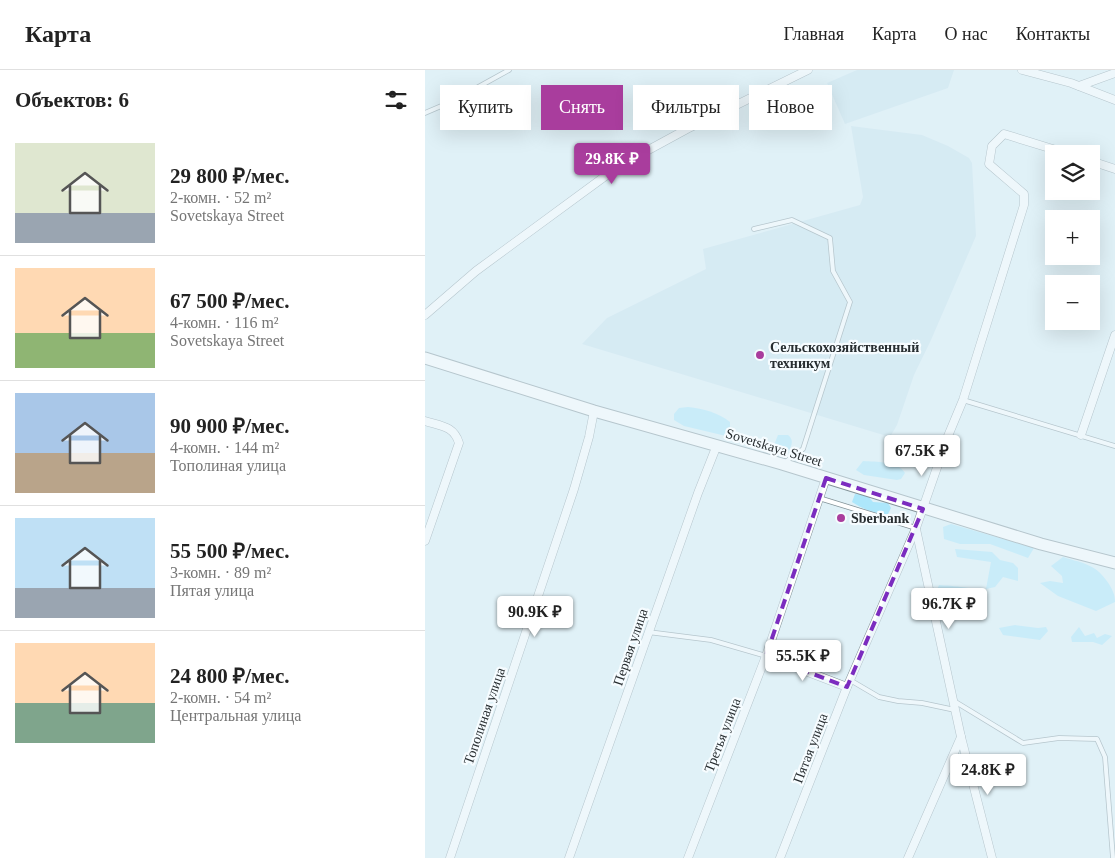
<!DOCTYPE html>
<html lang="ru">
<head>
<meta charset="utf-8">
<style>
  body { margin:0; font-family:Georgia,serif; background:#f2f2f2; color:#222; height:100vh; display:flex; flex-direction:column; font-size:19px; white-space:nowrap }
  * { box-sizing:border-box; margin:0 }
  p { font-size:16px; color:#767676 }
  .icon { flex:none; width:28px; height:28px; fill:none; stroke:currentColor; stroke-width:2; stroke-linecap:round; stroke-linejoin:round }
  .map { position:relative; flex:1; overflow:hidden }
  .sheet { display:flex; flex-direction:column; background:#fff; width:425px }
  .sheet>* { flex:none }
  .guide { position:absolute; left:15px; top:15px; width:475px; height:45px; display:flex; gap:10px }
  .tools { position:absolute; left:620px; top:75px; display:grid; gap:10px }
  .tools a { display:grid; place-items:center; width:55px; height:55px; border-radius:0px; background:#fff; box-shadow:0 5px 20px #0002; font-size:25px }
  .price { position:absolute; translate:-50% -42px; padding:0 11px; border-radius:5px; background:#fff; color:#222; font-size:16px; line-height:32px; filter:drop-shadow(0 1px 2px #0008) }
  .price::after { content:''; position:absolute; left:50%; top:30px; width:15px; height:11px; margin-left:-8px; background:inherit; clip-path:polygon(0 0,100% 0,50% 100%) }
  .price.active { background:#a93d9d; color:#fff }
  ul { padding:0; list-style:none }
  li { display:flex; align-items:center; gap:15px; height:125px; padding:0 15px }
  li+li { border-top:1px solid #e0e0e0 }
  li span { display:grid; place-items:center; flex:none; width:140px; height:100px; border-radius:0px; color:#555 }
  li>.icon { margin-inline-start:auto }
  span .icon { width:60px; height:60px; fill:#fffc; stroke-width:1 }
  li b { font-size:21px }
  h2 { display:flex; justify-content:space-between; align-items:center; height:60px; padding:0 15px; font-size:21px }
  .chip { padding:0 18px; border-radius:0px; background:#fff; box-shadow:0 5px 20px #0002; font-size:18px; line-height:45px }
  .chip.active { background:#a93d9d; color:#fff }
  header { display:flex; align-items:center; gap:30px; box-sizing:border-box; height:70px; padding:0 25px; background:#fff; border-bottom:1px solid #e0e0e0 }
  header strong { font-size:24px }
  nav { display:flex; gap:28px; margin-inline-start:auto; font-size:18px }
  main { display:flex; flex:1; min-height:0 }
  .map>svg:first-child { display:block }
  .built { fill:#cbe4ed }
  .green { fill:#ade7fb }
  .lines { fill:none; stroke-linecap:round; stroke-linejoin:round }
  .lane-casing { stroke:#839399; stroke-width:5.5 }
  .street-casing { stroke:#839399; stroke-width:9 }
  .secondary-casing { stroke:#839399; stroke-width:13 }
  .lane { stroke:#fff; stroke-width:4 }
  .street { stroke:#fff; stroke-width:8 }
  .secondary { stroke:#fff; stroke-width:11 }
  .marked { fill:none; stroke:#7b2cbf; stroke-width:4; stroke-dasharray:10 6; stroke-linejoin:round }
  .poi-dot { fill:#a93d9d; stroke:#f6fcff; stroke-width:2 }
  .labels { text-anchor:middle; stroke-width:4.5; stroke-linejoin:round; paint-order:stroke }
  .poi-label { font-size:14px; font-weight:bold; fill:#272d30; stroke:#f6fcff; text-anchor:start }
  .street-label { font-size:14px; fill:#272d30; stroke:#f6fcff }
</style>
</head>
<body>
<header>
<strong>Карта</strong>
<nav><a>Главная</a><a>Карта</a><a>О нас</a><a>Контакты</a></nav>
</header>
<main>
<section class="sheet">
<h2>Объектов: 6<svg class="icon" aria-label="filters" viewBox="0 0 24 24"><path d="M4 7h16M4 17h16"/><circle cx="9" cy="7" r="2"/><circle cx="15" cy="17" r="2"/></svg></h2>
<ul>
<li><span style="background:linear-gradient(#dfe7d0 70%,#9aa5b1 0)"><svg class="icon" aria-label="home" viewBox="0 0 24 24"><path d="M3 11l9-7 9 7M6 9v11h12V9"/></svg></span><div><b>29 800 ₽/мес.</b><p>2-комн. · 52 m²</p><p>Sovetskaya Street</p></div></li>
<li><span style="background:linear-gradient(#ffd9b3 65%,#8fb573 0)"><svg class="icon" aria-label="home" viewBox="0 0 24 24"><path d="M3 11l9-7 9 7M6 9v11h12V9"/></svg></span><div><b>67 500 ₽/мес.</b><p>4-комн. · 116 m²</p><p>Sovetskaya Street</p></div></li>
<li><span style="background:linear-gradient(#a9c7e8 60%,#b9a48a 0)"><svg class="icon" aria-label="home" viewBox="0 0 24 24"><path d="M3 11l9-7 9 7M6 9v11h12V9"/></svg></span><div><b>90 900 ₽/мес.</b><p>4-комн. · 144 m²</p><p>Тополиная улица</p></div></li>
<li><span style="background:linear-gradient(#bfe0f5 70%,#9aa5b1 0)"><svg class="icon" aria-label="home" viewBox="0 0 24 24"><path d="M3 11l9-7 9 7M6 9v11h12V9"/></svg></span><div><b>55 500 ₽/мес.</b><p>3-комн. · 89 m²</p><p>Пятая улица</p></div></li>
<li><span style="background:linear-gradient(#ffd9b3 60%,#7fa58c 0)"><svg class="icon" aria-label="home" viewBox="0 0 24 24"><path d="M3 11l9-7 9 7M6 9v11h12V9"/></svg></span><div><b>24 800 ₽/мес.</b><p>2-комн. · 54 m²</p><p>Центральная улица</p></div></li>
</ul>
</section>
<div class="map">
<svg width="690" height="788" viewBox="0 0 690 788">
  <rect width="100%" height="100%" fill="#e0f1f7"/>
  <!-- built -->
  <g class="built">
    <polygon points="432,0 529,0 523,18 420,54 402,13"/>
    <polygon points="426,56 497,65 523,76 544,88 547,93 551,166 506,270 489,305 472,355 465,367 157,274 182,248 281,199 278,179 435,135 438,127"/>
  </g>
  <!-- green -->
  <g class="green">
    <path d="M 263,337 C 279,339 292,342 305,352 L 305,363 L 301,366 L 259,356 L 249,350 L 249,344 L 254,338 Z"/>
    <path d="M 353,365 L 363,365 C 369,370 367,374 364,381 L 356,382 L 349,375 Z"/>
    <path d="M 438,391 C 451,392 473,391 480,403 L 476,409 L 472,410 L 439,405 L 431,400 Z"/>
    <path d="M 430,424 L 442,425 L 448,432 L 463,433 L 466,438 L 463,444 C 449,444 438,439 427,432 Z"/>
    <polygon points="526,454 609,478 603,488 565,474 535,474 519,469 518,457"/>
    <polygon points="530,479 567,482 575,490 588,493 593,498 593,511 578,507 570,517 561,519 566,492 532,487"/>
    <path d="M 638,487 C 660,494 671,494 684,514 C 688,521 690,525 690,532 L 671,541 L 633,526 L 615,513 L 625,511 L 638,513 L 637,506 L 626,496 Z"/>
    <path d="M 514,515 C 526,516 555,517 562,525 L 555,526 L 511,522 Z"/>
    <polygon points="590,555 613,558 621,557 623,561 615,570 578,565 574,558"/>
    <polygon points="654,557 660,566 669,563 672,568 680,564 687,566 677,575 668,572 647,572 646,567"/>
  </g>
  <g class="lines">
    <!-- lane casing -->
    <g class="lane-casing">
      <g id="lane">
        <polyline points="0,43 28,31 84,0"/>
        <polyline points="329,159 367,150 405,168 408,201 425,232 378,379 359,393"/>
        <polyline points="538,330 690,376"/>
        <polyline points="394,428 491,458"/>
        <polyline points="223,562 286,570 341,586"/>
        <polyline points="425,610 454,627 473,631 497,633 530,640"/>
        <polyline points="529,631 598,673 634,668 672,669 680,687 688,788"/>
      </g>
    </g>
    <!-- street casing -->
    <g class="street-casing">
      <g id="street">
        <polyline points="597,0 646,13 690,30"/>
        <polyline points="654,16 690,3"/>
        <polyline points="666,91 690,99"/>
        <polyline points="0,245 51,201 194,96 262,59 383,0"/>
        <path d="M 0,351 C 16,356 29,356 34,373 L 0,471"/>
        <polyline points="656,365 690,265"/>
        <polyline points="491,459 536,667 567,788"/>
        <polyline points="341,586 422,617"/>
        <polyline points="25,788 149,419 164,367 169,341"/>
        <polyline points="144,788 273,423 292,375"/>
        <polyline points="263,788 341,586 401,408"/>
        <polyline points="355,788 422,617 491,458 523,366 538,330 599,135 599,124 564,94 567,76 579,64 644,84"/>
        <polyline points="483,788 536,667"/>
      </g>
    </g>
    <!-- secondary casing -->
    <g class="secondary-casing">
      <polyline id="secondary" points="0,288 169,341 357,394 616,474 690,493"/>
    </g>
    <!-- lane -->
    <use href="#lane" class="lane"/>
    <!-- street -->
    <use href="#street" class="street"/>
    <!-- secondary -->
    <use href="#secondary" class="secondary"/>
  </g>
  <!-- marked area -->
  <path d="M0 0H690V788H0ZM 401,408 L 498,439 L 422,617 L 341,586 Z" fill="#e0f1f7" fill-opacity=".55" fill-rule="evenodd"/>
  <path class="marked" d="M 401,408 L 498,439 L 422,617 L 341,586 Z"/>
  <!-- markers -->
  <g class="poi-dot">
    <circle cx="335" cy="285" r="5"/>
    <circle cx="416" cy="448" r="5"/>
  </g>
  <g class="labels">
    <!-- poi labels -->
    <g class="poi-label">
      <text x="345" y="282">Сельскохозяйственный<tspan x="345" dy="16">техникум</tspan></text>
      <text x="426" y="453">Sberbank</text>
    </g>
    <!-- street labels -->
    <g class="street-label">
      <text transform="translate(349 377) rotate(17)" y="5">Sovetskaya Street</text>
      <text transform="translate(205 577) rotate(-71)" y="5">Первая улица</text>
      <text transform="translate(59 646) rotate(-71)" y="5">Тополиная улица</text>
      <text transform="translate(297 665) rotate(-69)" y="5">Третья улица</text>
      <text transform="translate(385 678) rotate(-69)" y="5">Пятая улица</text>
    </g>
  </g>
</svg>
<div class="tools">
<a><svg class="icon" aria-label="layers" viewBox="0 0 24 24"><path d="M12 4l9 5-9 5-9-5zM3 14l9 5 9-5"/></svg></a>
<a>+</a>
<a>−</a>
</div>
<b class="price active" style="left:187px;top:115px">29.8K ₽</b>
<b class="price" style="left:497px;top:407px">67.5K ₽</b>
<b class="price" style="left:524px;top:560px">96.7K ₽</b>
<b class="price" style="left:110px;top:568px">90.9K ₽</b>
<b class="price" style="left:378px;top:612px">55.5K ₽</b>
<b class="price" style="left:563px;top:726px">24.8K ₽</b>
<div class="guide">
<a class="chip">Купить</a>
<a class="chip active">Снять</a>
<a class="chip">Фильтры</a>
<a class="chip">Новое</a>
</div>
</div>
</main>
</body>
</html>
